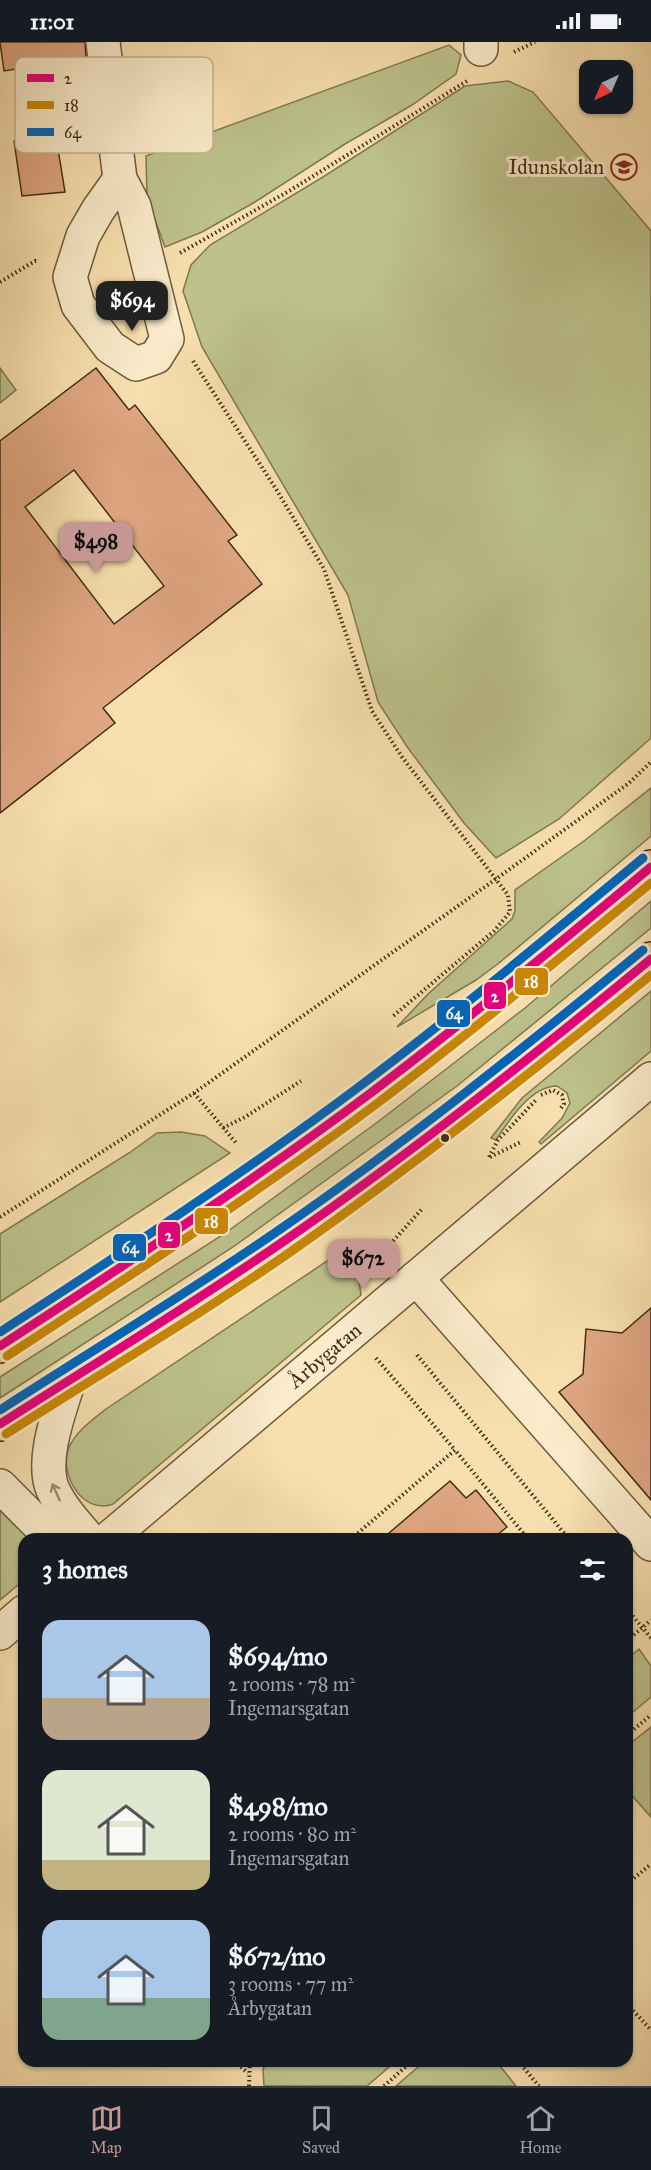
<!DOCTYPE html>
<html lang="en">
<head>
<meta charset="utf-8">
<style>
  body { margin:0; font-family:"IM FELL Great Primer",serif; background:#242831; color:#f1f3f6; height:100vh; display:flex; flex-direction:column; font-size:22px; white-space:nowrap }
  * { box-sizing:border-box; margin:0 }
  p { font-size:20px; color:#9ea1a6 }
  .icon { flex:none; width:33px; height:33px; fill:none; stroke:currentColor; stroke-width:2; stroke-linecap:round; stroke-linejoin:round }
  .map { position:relative; flex:1; overflow:hidden }
  .side { position:absolute; left:18px; top:1491px; width:615px; height:534px; display:flex; flex-direction:column; background:#171b24; border-radius:18px; box-shadow:0 2px 4px #0004 }
  .side>* { flex:none }
  .needle { width:39px; rotate:224deg }
  .controls { position:absolute; left:579px; top:18px; display:grid; gap:12px }
  .controls a { display:grid; place-items:center; width:54px; height:54px; border-radius:12px; background:#171b24; box-shadow:0 2px 4px #0004; font-size:30px }
  .price { position:absolute; translate:-50% -51px; padding:0 14px; border-radius:12px; background:#c59692; color:#111; font-size:20px; line-height:39px; filter:drop-shadow(0 2px 3px #0008) }
  .price::after { content:''; position:absolute; left:50%; top:36px; width:18px; height:14px; margin-left:-9px; background:inherit; clip-path:polygon(0 0,100% 0,50% 100%) }
  .price.active { background:#222; color:#fff }
  ul { padding:0; list-style:none }
  li { display:flex; align-items:center; gap:18px; height:150px; padding:0 24px }
  li span { display:grid; place-items:center; flex:none; width:168px; height:120px; border-radius:18px; color:#555 }
  li>.icon { margin-inline-start:auto }
  span .icon { width:72px; height:72px; fill:#fffc; stroke-width:1 }
  li b { font-size:26px }
  h2 { display:flex; justify-content:space-between; align-items:center; height:72px; padding:0 24px; font-size:26px }
  .status { display:flex; justify-content:space-between; align-items:center; height:42px; padding:0 30px; background:#171b24; direction:ltr }
  .status svg { height:16px; fill:currentColor }
  .tabs { display:flex; justify-content:space-around; align-items:center; height:84px; border-top:2px solid #363941; background:#171b24; font-size:16px; color:#9ea1a6 }
  .tabs a { display:grid; justify-items:center; gap:3px }
  .tabs .active { color:#c59692 }
  .map>svg:first-child { display:block }
  .green { fill:#bdc28b; stroke:#807852; stroke-width:1.5 }
  .building { fill:#dea681; stroke:#422d18; stroke-width:1.5; fill-rule:evenodd }
  .lines { fill:none; stroke-linecap:round; stroke-linejoin:round }
  .minor-casing { stroke:#705a3e; stroke-width:36 }
  .major-casing { stroke:#422d18; stroke-width:36 }
  .path { stroke:#422d18; stroke-width:4; stroke-dasharray:1.5 3; stroke-linecap:butt }
  .minor { stroke:#faebca; stroke-width:33 }
  .major { stroke:#ecc077; stroke-width:33 }
  .bus-1-casing { stroke:#faebca; stroke-width:14 }
  .bus-2-casing { stroke:#faebca; stroke-width:14 }
  .bus-3-casing { stroke:#faebca; stroke-width:14 }
  .bus-1 { stroke:#e5007d; stroke-width:9 }
  .bus-2 { stroke:#ca8806; stroke-width:9 }
  .bus-3 { stroke:#0065bd; stroke-width:9 }
  .oneway { stroke:#9e8c71 }
  .bus-dot { fill:#422d18; stroke:#faebca; stroke-width:2 }
  .labels { text-anchor:middle; stroke-width:6; stroke-linejoin:round; paint-order:stroke }
  .poi-label { font-size:21px; fill:#422d18; stroke:#faebca; text-anchor:end }
  .street-label { font-size:21px; fill:#422d18; stroke:#faebca }
  .key { fill:#faebca; stroke:#c3b295; stroke-width:1.5 }
  .key-label { font-size:16px; fill:#422d18 }
  .line-badge { stroke:#faebca; stroke-width:2 }
  .badge-label { font-size:16px; text-anchor:middle; font-weight:bold; fill:#fff }
</style>
</head>
<body>
<div class="status"><b>11:01</b><svg viewBox="0 0 49 12"><path d="M0 12V9h3v3zM5 12V6h3v6zM10 12V3h3v9zM15 12V0h3v12zM26 1h20v11H26zM47 4h2v5h-2z"/></svg></div>
<div class="map">
<svg width="651" height="2044" viewBox="0 0 651 2044">
  <rect width="100%" height="100%" fill="#f8e0ae"/>
  <filter id="stains"><feTurbulence type="fractalNoise" baseFrequency=".00333" numOctaves="4"/><feColorMatrix values="0 0 0 0 .2 0 0 0 0 .09 0 0 0 0 .02 0 0 0 .5 -.17"/></filter>
  <radialGradient id="worn" r=".72"><stop offset=".6" stop-color="#630" stop-opacity="0"/><stop offset="1" stop-color="#630" stop-opacity=".3"/></radialGradient>
  <!-- green -->
  <g class="green">
    <polygon points="449,3 461,13 456,32 412,63 345,102 255,160 202,190 165,205 147,156 146,114"/>
    <polygon points="508,39 533,50 651,189 651,696 559,777 496,816 464,781 408,706 378,660 348,553 202,305 183,249 191,223 210,203 323,135 465,44"/>
    <polygon points="0,326 16,348 0,361"/>
    <polygon points="651,746 651,794 499,921 476,938 397,985 428,952 512,877 515,869 515,848 584,799"/>
    <polygon points="651,859 651,886 457,1044 233,1205 0,1356 0,1335 224,1192 379,1079 525,966"/>
    <path d="M 651,949 L 651,1009 L 541,1102 L 539,1100 L 562,1076 L 570,1061 L 567,1051 L 557,1044 C 531,1044 509,1078 496,1098 L 491,1096 L 522,1056 Z"/>
    <polygon points="181,1090 205,1094 230,1111 0,1260 0,1192 129,1111 157,1091"/>
    <path d="M 357,1199 L 356,1217 L 361,1253 L 113,1462 C 83,1473 60,1434 68,1408 C 74,1391 92,1378 106,1367 Z"/>
    <polygon points="0,1463 32,1497 24,1497 24,1538 0,1558"/>
    <polygon points="639,1607 651,1624 651,1655 627,1675 627,1617"/>
    <polygon points="651,1685 651,1775 627,1748 627,1704"/>
    <polygon points="266,2019 396,2019 367,2044 264,2044 263,2028"/>
    <polygon points="425,2019 496,2019 516,2044 396,2044"/>
  </g>
  <!-- building -->
  <g class="building">
    <polygon points="0,0 85,0 86,16 4,29"/>
    <polygon points="56,95 65,150 22,154 14,99"/>
    <path d="M 96,326 L 129,368 L 135,363 L 237,493 L 228,499 L 262,542 L 103,666 L 115,681 L 0,771 L 0,399 ZM 74,428 L 164,544 L 114,582 L 25,465 Z"/>
    <polygon points="651,1266 651,1458 559,1350 583,1332 586,1287 622,1291"/>
    <polygon points="450,1439 466,1456 476,1448 507,1485 492,1497 382,1497"/>
  </g>
  <g class="lines">
    <!-- minor casing -->
    <g class="minor-casing">
      <g id="minor">
        <polyline points="103,0 120,137 134,164 167,297 156,315 136,322 110,305 78,263 70,235 83,194 98,168 120,137"/>
        <polyline points="481,0 481,7"/>
        <polyline points="416,1236 651,1502"/>
        <path d="M 69,1338 C 60,1368 40,1418 53,1448 C 62,1467 76,1482 89,1497"/>
        <polyline points="0,1444 53,1497"/>
        <path id="s1" d="M 108,1497 L 651,1037"/>
        <polyline points="0,1591 24,1570"/>
      </g>
    </g>
    <!-- major casing -->
    <g class="major-casing">
      <g id="major">
        <path d="M 0,1304 C 110,1233 219,1162 324,1085 C 437,1004 544,914 651,825"/>
        <path d="M 0,1382 C 96,1320 195,1262 289,1196 C 414,1108 534,1014 651,917"/>
      </g>
    </g>
    <!-- path -->
    <g class="path">
      <polyline points="514,10 535,0"/>
      <polyline points="180,211 289,149 467,39"/>
      <polyline points="0,240 35,219 39,219"/>
      <polyline points="193,319 276,447 324,527 372,669 402,715 508,853 510,870 494,889 392,975"/>
      <polyline points="194,1051 237,1102"/>
      <polyline points="541,1053 553,1048 562,1053 564,1062 561,1066"/>
      <polyline points="223,1086 245,1075 301,1039"/>
      <polyline points="489,1115 498,1098 536,1058"/>
      <polyline points="490,1115 521,1100"/>
      <polyline points="0,1175 194,1051 496,837 629,741 651,720"/>
      <polyline points="375,1219 422,1167"/>
      <polyline points="417,1313 569,1497"/>
      <polyline points="376,1316 455,1408"/>
      <polyline points="351,1497 455,1408 528,1497"/>
      <polyline points="627,1567 651,1596"/>
      <polyline points="627,1599 651,1578"/>
      <polyline points="627,1693 651,1673"/>
      <polyline points="627,1842 651,1822"/>
      <polyline points="627,1962 651,1988"/>
      <polyline points="234,2019 248,2031"/>
      <polyline points="518,2019 539,2044"/>
      <polyline points="249,2044 250,2019"/>
      <polyline points="384,2044 412,2019"/>
    </g>
    <!-- minor -->
    <use href="#minor" class="minor"/>
    <!-- major -->
    <use href="#major" class="major"/>
    <!-- bus-1 casing -->
    <g class="bus-1-casing">
      <g id="bus-1">
        <path d="M 0,1304 C 125,1223 249,1142 368,1053 C 465,980 558,903 651,825"/>
        <path d="M 0,1382 C 96,1321 193,1262 287,1197 C 413,1110 533,1014 651,917"/>
      </g>
    </g>
    <!-- bus-2 casing -->
    <g class="bus-2-casing">
      <g id="bus-2">
        <path d="M 7,1314 C 131,1233 256,1152 375,1063 C 469,992 560,916 651,841"/>
        <path d="M 6,1392 C 103,1330 202,1272 296,1206 C 418,1120 536,1027 651,933"/>
      </g>
    </g>
    <!-- bus-3 casing -->
    <g class="bus-3-casing">
      <g id="bus-3">
        <path d="M 0,1290 C 122,1211 244,1131 360,1044 C 457,971 550,893 643,816"/>
        <path d="M 0,1368 C 93,1308 188,1251 279,1188 C 405,1101 525,1005 643,908"/>
      </g>
    </g>
    <!-- bus-1 -->
    <use href="#bus-1" class="bus-1"/>
    <!-- bus-2 -->
    <use href="#bus-2" class="bus-2"/>
    <!-- bus-3 -->
    <use href="#bus-3" class="bus-3"/>
  </g>
  <!-- one-way arrows -->
  <defs><path id="oneway-shaft" d="M-6 0H5M1.5-3L5.5 0L1.5 3" fill="none" stroke-width="1.6" stroke-linecap="round" stroke-linejoin="round" transform="scale(1.5)"/></defs>
  <use class="oneway" href="#oneway-shaft" transform="translate(56 1450) rotate(-114)"/>
  <!-- icons -->
  <defs>
    <g id="school-ring" transform="scale(1.35)"><circle r="9.5" fill="#faebca" stroke="#8f2418" stroke-width="1.5"/><path d="M0-5L7-2L0 1L-7-2ZM-4 1L0 2.5L4 1V4Q0 6-4 4Z" fill="#8f2418"/></g>
  </defs>
  <g fill-rule="evenodd">
    <use href="#school-ring" x="624" y="125"/>
  </g>
  <!-- markers -->
  <circle class="bus-dot" cx="445" cy="1096" r="5"/>
  <g class="labels">
    <!-- poi labels -->
    <g class="poi-label">
      <text x="604" y="132">Idunskolan</text>
    </g>
    <!-- street labels -->
    <g class="street-label">
      <text dy="7" stroke="none"><textPath href="#s1" startOffset="284">Årbygatan</textPath></text>
    </g>
  </g>
  <!-- legend -->
  <rect x="15" y="15" width="198" height="96" rx="9" class="key"/>
  <rect x="27" y="32" width="27" height="8" fill="#e5007d"/>
  <rect x="27" y="59" width="27" height="8" fill="#ca8806"/>
  <rect x="27" y="86" width="27" height="8" fill="#0065bd"/>
  <g class="key-label">
    <text x="64" y="42">2</text>
    <text x="64" y="69">18</text>
    <text x="64" y="96">64</text>
  </g>
  <g class="line-badge">
    <rect x="514" y="925" width="35" height="29" rx="6" fill="#ca8806"/>
    <rect x="483" y="939" width="24" height="29" rx="6" fill="#e5007d"/>
    <rect x="436" y="957" width="35" height="29" rx="6" fill="#0065bd"/>
    <rect x="194" y="1165" width="35" height="28" rx="6" fill="#ca8806"/>
    <rect x="157" y="1179" width="24" height="28" rx="6" fill="#e5007d"/>
    <rect x="112" y="1191" width="35" height="29" rx="6" fill="#0065bd"/>
  </g>
  <g class="badge-label">
    <text x="531" y="945">18</text>
    <text x="495" y="960">2</text>
    <text x="454" y="977">64</text>
    <text x="211" y="1185">18</text>
    <text x="169" y="1199">2</text>
    <text x="130" y="1211">64</text>
  </g>
  <rect width="100%" height="100%" filter="url(#stains)"/>
  <rect width="100%" height="100%" fill="url(#worn)"/>
</svg>
<div class="controls">
<a><svg class="needle" viewBox="-14 -14 28 28"><path d="M0-13l5 13h-10z" fill="#e53935"/><path d="M0 13l5-13h-10z" fill="#9ea1a6"/></svg></a>
</div>
<b class="price active" style="left:132px;top:290px">$694</b>
<b class="price" style="left:96px;top:531px">$498</b>
<b class="price" style="left:363px;top:1248px">$672</b>
<section class="side">
<h2>3 homes<svg class="icon" aria-label="filters" viewBox="0 0 24 24"><path d="M4 7h16M4 17h16"/><circle cx="9" cy="7" r="2"/><circle cx="15" cy="17" r="2"/></svg></h2>
<ul>
<li><span style="background:linear-gradient(#a9c7e8 65%,#b9a48a 0)"><svg class="icon" aria-label="home" viewBox="0 0 24 24"><path d="M3 11l9-7 9 7M6 9v11h12V9"/></svg></span><div><b>$694/mo</b><p>2 rooms · 78 m²</p><p>Ingemarsgatan</p></div></li>
<li><span style="background:linear-gradient(#dfe7d0 75%,#c2b280 0)"><svg class="icon" aria-label="home" viewBox="0 0 24 24"><path d="M3 11l9-7 9 7M6 9v11h12V9"/></svg></span><div><b>$498/mo</b><p>2 rooms · 80 m²</p><p>Ingemarsgatan</p></div></li>
<li><span style="background:linear-gradient(#a9c7e8 65%,#7fa58c 0)"><svg class="icon" aria-label="home" viewBox="0 0 24 24"><path d="M3 11l9-7 9 7M6 9v11h12V9"/></svg></span><div><b>$672/mo</b><p>3 rooms · 77 m²</p><p>Årbygatan</p></div></li>
</ul>
</section>
</div>
<nav class="tabs">
<a class="active"><svg class="icon" aria-label="map" viewBox="0 0 24 24"><path d="M3 6l6-2 6 2 6-2v14l-6 2-6-2-6 2zM9 4v14M15 6v14"/></svg>Map</a>
<a><svg class="icon" aria-label="saved" viewBox="0 0 24 24"><path d="M7 4h10v16l-5-4-5 4z"/></svg>Saved</a>
<a><svg class="icon" aria-label="home" viewBox="0 0 24 24"><path d="M3 11l9-7 9 7M6 9v11h12V9"/></svg>Home</a>
</nav>
</body>
</html>
